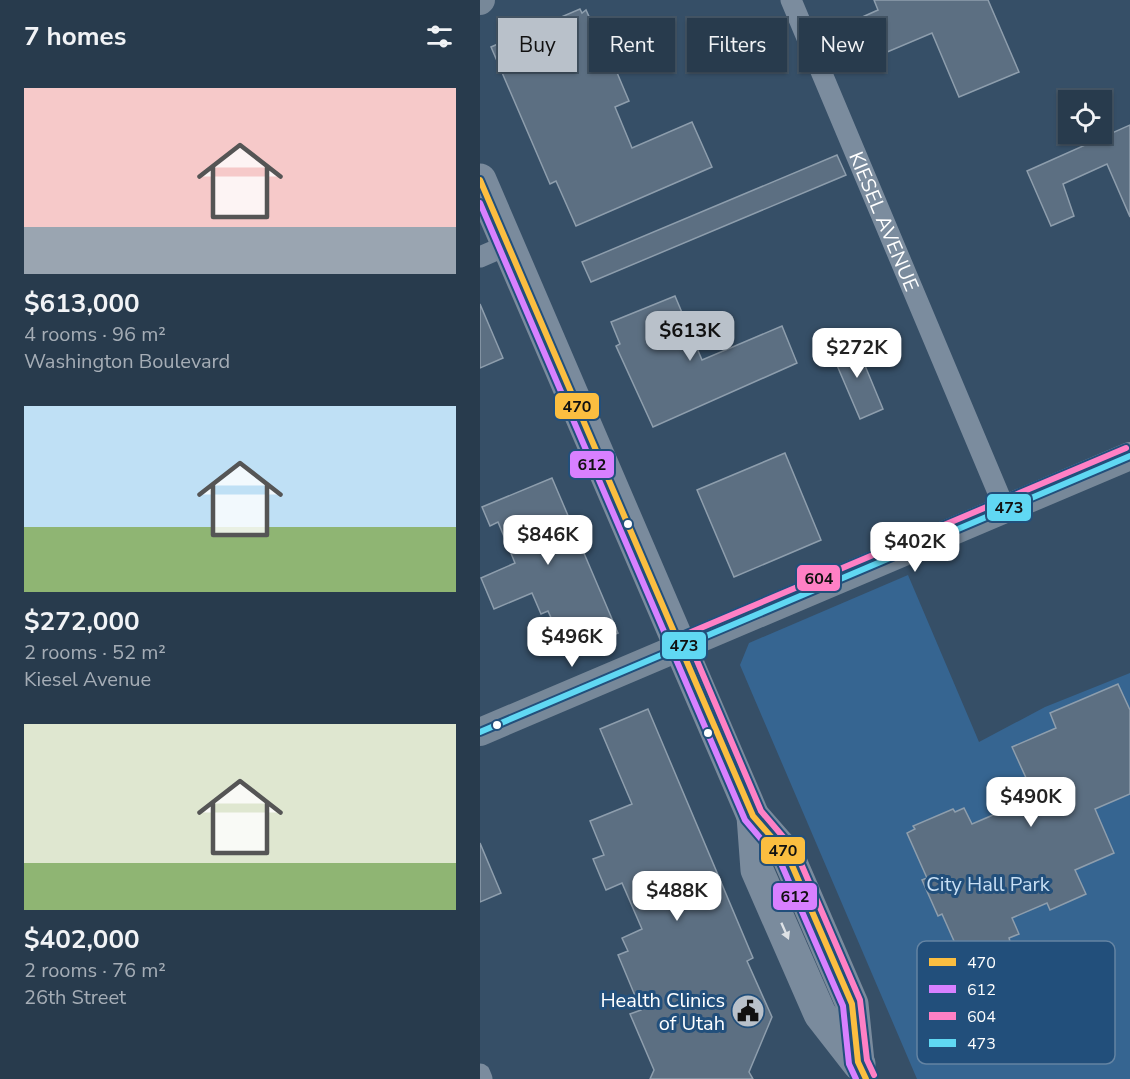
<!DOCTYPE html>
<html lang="en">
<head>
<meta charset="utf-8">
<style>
  body { margin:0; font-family:"Nunito Sans",sans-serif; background:#344657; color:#f1f3f6; height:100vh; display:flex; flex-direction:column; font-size:22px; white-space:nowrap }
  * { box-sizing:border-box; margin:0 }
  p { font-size:20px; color:#a5adb6 }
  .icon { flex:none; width:33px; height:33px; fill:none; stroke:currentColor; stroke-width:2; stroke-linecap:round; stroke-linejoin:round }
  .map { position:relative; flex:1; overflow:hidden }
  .side { display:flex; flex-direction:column; background:#283b4d; width:480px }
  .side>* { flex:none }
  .top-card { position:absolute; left:18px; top:18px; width:542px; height:54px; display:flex; gap:12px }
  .fabs { position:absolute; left:578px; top:90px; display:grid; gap:12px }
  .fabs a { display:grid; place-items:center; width:54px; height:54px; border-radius:0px; background:#283b4d; box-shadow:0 2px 4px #0004,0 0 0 2px #445565; font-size:30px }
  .price { position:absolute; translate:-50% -51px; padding:0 14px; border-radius:12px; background:#fff; color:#222; font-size:20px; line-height:39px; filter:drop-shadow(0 2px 3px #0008) }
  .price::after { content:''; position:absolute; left:50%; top:36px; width:18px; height:14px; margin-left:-9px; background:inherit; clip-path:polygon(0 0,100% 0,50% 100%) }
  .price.current { background:#b9c1ca; color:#111 }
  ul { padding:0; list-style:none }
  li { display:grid; align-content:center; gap:12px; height:318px; padding:0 24px }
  li span { display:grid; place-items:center; height:186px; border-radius:0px; color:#555 }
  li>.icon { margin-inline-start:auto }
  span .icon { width:108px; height:108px; fill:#fffc; stroke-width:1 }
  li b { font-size:26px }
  h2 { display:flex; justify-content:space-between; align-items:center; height:72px; padding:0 24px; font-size:26px }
  .pill { padding:0 21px; border-radius:0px; background:#283b4d; box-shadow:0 2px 4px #0004,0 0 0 2px #445565; font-size:21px; line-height:54px }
  .pill.current { background:#b9c1ca; color:#111 }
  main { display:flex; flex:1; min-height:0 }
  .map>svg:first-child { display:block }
  .green { fill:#366591 }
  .building { fill:#5c6f82; stroke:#8e9ead; stroke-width:1.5 }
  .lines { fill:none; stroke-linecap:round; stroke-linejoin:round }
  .street { stroke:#7b8c9e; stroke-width:21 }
  .secondary { stroke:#789; stroke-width:28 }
  .primary { stroke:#7a8b9d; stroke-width:33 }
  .bus-1-casing { stroke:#224f7b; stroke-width:10 }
  .bus-2-casing { stroke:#224f7b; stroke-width:10 }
  .bus-3-casing { stroke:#224f7b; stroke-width:10 }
  .bus-4-casing { stroke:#224f7b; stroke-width:10 }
  .bus-1 { stroke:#fbbe40; stroke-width:6 }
  .bus-2 { stroke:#d880ff; stroke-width:6 }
  .bus-3 { stroke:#ff80c5; stroke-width:6 }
  .bus-4 { stroke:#60d8f3; stroke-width:6 }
  .oneway { fill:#dee2e6 }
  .bus-dot { fill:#fff; stroke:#224f7b; stroke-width:2 }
  .labels { text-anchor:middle; stroke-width:6; stroke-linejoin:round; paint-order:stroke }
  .street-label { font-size:20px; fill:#fff; stroke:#224f7b }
  .park-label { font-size:20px; fill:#c8dff4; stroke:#224f7b }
  .poi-label { font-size:20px; fill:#fff; stroke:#224f7b; text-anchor:end }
  .key { fill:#224f7b; stroke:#6484a3; stroke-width:1.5 }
  .key-label { font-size:16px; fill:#fff }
  .line-badge { stroke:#224f7b; stroke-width:2 }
  .pale-badge-label { font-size:16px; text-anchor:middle; font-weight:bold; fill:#111 }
</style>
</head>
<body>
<main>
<section class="side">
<h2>7 homes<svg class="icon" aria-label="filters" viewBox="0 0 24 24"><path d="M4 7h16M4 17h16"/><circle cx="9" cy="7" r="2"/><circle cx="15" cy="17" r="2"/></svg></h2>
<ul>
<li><span style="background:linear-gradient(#f6c9c9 75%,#9aa5b1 0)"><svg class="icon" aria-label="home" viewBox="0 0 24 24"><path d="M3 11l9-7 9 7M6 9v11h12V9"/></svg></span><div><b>$613,000</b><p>4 rooms · 96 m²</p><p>Washington Boulevard</p></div></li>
<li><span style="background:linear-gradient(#bfe0f5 65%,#8fb573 0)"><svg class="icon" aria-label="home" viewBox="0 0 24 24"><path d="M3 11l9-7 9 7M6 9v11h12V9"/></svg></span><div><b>$272,000</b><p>2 rooms · 52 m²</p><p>Kiesel Avenue</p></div></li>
<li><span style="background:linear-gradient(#dfe7d0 75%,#8fb573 0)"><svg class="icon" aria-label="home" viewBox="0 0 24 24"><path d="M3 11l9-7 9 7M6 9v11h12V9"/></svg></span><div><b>$402,000</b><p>2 rooms · 76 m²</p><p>26th Street</p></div></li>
</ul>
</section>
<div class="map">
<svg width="650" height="1079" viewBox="0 0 650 1079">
  <rect width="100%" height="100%" fill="#364f67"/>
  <!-- green -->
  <polygon class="green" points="428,575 499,742 565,707 650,673 650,1079 437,1079 260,665 269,643"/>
  <!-- building -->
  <g class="building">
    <polygon points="394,0 508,0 539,72 479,97 452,33 367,69 351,31 398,10"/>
    <polygon points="100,9 102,13 106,10 121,43 124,42 149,101 135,107 152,148 212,122 232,167 96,226 76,181 70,184 11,47"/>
    <polygon points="650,125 650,217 627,164 583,184 594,216 571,226 547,171"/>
    <polygon points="357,155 366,175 111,282 102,262"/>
    <polygon points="195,296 222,360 302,326 317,363 173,427 136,346 140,344 131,322"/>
    <polygon points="0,304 23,358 0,368"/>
    <polygon points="374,339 403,409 380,419 350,349"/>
    <polygon points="305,453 341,540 254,577 217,490"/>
    <polygon points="72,478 138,633 87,654 68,611 61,614 52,593 14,609 1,578 35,563 18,522 10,526 2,507"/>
    <polygon points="638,684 650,710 650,794 615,809 634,853 595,870 606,894 570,910 567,903 532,918 539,934 529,938 530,941 490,958 489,956 482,959 462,914 458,916 442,880 447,878 427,833 435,829 433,826 473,809 475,812 484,808 492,824 527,809 524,802 552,791 532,747 576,728 570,713"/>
    <polygon points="168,709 273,958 267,961 292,1017 269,1072 273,1079 170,1079 174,1070 150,1014 161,1010 138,955 148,951 142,938 162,929 142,883 126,890 113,859 124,855 110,821 152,804 120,729"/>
    <polygon points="0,843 21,893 0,902"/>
  </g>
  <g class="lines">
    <!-- street -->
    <g class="street">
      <path id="s1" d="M 311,0 L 525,509"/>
      <polyline points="0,257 28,245"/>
      <polyline points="0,1074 2,1079"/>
    </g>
    <!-- secondary -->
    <g class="secondary">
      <polyline points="0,1 1,0"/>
      <polyline points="0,732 650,456"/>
    </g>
    <!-- primary -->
    <g class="primary">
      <polyline points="0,180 273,816 308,856 372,1004 378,1062"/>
      <polyline points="273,816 277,870 340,1014 379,1064"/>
    </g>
    <!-- bus-1 casing -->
    <g class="bus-1-casing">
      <polyline id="bus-1" points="0,180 273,816 308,856 372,1004 378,1062 386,1079"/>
    </g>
    <!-- bus-2 casing -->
    <g class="bus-2-casing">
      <polyline id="bus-2" points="0,203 265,820 300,861 363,1006 369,1064 376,1079"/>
    </g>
    <!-- bus-3 casing -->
    <g class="bus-3-casing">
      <g id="bus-3">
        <polyline points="197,638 646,448"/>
        <polyline points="209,642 281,811 316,852 380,1000 387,1060 394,1075"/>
      </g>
    </g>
    <!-- bus-4 casing -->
    <g class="bus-4-casing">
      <polyline id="bus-4" points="0,732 650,456"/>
    </g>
    <!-- bus-1 -->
    <use href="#bus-1" class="bus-1"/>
    <!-- bus-2 -->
    <use href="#bus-2" class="bus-2"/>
    <!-- bus-3 -->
    <use href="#bus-3" class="bus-3"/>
    <!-- bus-4 -->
    <use href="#bus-4" class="bus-4"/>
  </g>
  <!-- one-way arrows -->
  <defs><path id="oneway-solid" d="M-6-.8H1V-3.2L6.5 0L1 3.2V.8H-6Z" transform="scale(1.5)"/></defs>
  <use class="oneway" href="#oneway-solid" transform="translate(305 931) rotate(66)"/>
  <!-- icons -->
  <defs>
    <g id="civic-disc" transform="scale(1.725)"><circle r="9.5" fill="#b9c1ca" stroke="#224f7b"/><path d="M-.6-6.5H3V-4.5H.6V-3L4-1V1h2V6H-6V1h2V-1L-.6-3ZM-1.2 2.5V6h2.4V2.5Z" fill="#111"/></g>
  </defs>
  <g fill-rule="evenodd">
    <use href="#civic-disc" x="268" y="1011"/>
  </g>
  <!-- markers -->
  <g class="bus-dot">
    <circle cx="148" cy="524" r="5"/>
    <circle cx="17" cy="725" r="5"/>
    <circle cx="228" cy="733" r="5"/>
  </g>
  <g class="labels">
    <!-- street labels -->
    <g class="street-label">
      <text dy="7" stroke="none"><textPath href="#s1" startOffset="240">KIESEL AVENUE</textPath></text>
    </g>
    <!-- park labels -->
    <g class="park-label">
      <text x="508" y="891">City Hall Park</text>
    </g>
    <!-- poi labels -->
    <g class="poi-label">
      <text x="245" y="1007">Health Clinics<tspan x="245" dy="23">of Utah</tspan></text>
    </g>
  </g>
  <!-- legend -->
  <rect x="437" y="941" width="198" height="123" rx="9" class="key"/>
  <rect x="449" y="958" width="27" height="8" fill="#fbbe40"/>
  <rect x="449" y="985" width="27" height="8" fill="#d880ff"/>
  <rect x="449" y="1012" width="27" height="8" fill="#ff80c5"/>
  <rect x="449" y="1039" width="27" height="8" fill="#60d8f3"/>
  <g class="key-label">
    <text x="487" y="968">470</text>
    <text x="487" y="995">612</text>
    <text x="487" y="1022">604</text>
    <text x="487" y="1049">473</text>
  </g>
  <g class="line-badge">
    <rect x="74" y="392" width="46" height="28" rx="6" fill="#fbbe40"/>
    <rect x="89" y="450" width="46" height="29" rx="6" fill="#d880ff"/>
    <rect x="506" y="493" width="46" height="29" rx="6" fill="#60d8f3"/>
    <rect x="316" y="564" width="45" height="28" rx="6" fill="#ff80c5"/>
    <rect x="181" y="631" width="46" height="29" rx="6" fill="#60d8f3"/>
    <rect x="280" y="836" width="46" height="29" rx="6" fill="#fbbe40"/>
    <rect x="292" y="882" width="46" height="29" rx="6" fill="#d880ff"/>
  </g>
  <g class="pale-badge-label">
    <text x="97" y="412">470</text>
    <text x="112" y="470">612</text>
    <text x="529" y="513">473</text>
    <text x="339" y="584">604</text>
    <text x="204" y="651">473</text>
    <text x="303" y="856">470</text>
    <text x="315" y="902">612</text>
  </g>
</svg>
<div class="fabs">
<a><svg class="icon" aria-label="locate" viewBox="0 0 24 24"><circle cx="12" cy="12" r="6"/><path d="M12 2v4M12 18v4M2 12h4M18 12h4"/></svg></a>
</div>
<b class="price current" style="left:210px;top:362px">$613K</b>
<b class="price" style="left:377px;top:379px">$272K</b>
<b class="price" style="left:68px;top:566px">$846K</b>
<b class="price" style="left:435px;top:573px">$402K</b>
<b class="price" style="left:92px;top:668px">$496K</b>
<b class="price" style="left:551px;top:828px">$490K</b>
<b class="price" style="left:197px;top:922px">$488K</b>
<div class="top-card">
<a class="pill current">Buy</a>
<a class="pill">Rent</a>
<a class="pill">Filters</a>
<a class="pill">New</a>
</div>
</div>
</main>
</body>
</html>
